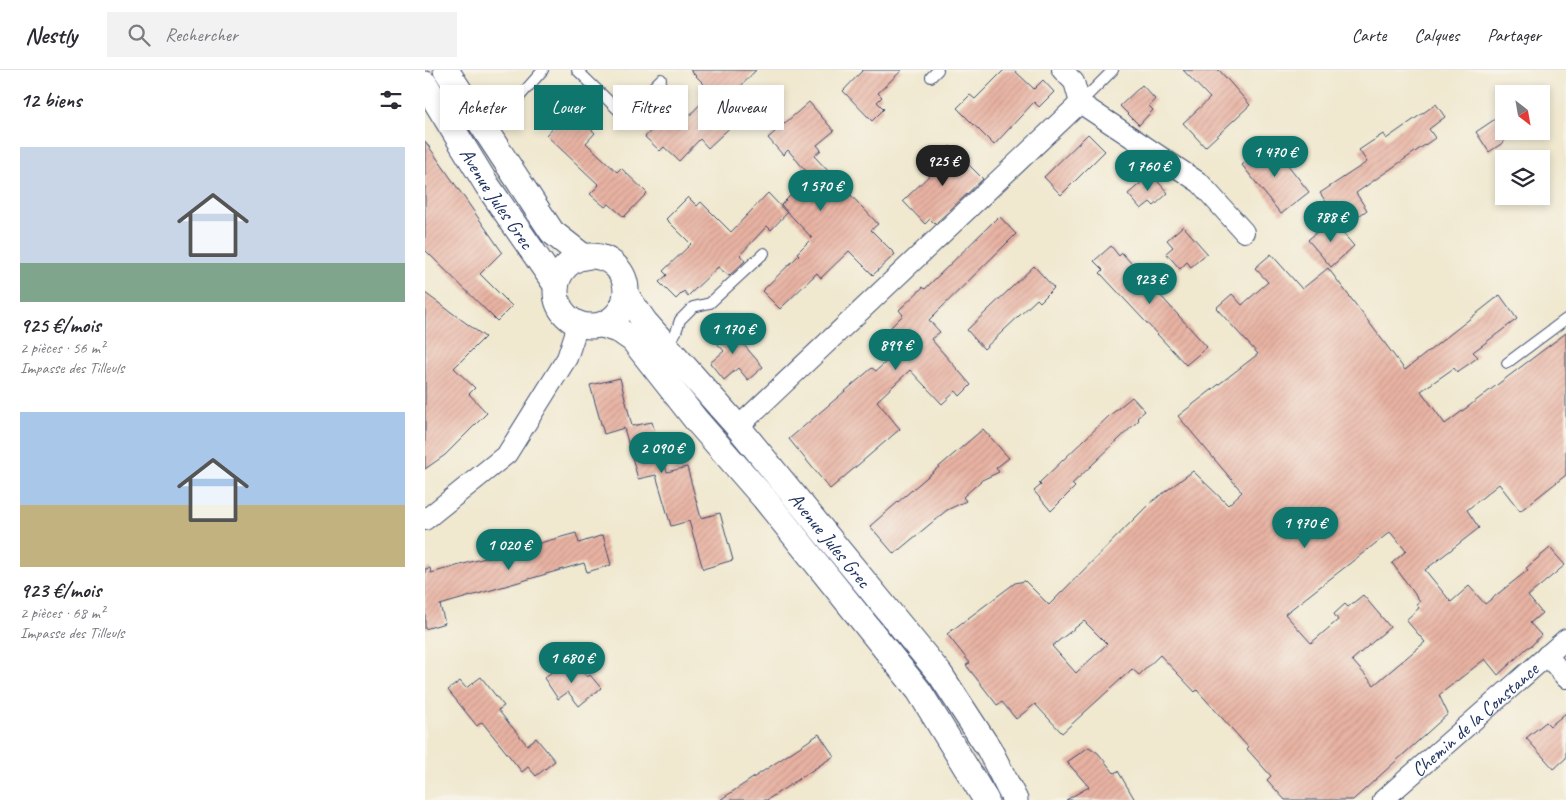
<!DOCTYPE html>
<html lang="fr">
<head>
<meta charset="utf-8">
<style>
  body { margin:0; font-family:Caveat,sans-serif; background:#f2f2f3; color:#2b2b33; height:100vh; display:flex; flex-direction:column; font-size:19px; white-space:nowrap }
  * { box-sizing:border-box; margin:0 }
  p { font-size:16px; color:#7c7c81 }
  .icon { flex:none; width:28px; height:28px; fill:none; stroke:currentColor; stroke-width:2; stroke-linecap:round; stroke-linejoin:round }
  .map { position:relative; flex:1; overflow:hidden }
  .side { display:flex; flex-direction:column; background:#fff; width:425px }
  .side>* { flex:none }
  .top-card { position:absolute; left:15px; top:15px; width:475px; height:45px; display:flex; gap:10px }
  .needle { width:32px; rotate:149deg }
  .controls { position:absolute; left:1070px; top:15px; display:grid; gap:10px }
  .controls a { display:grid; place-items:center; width:55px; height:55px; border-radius:0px; background:#fff; box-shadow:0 2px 8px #0003; font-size:25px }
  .price { position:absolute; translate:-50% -42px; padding:0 11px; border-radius:18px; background:#0f766e; color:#fff; font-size:16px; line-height:32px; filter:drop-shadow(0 1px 2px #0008) }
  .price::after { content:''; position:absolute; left:50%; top:30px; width:15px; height:11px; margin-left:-8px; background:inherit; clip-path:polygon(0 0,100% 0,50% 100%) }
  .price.active { background:#222; color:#fff }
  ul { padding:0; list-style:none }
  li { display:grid; align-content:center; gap:10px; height:265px; padding:0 20px }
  li span { display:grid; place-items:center; height:155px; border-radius:0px; color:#555 }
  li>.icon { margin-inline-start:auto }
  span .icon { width:90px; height:90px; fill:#fffc; stroke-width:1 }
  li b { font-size:21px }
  h2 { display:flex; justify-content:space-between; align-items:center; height:60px; padding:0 20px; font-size:21px }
  .chip { padding:0 18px; border-radius:0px; background:#fff; box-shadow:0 2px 8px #0003; font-size:18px; line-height:45px }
  .chip.active { background:#0f766e; color:#fff }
  header { display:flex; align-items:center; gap:30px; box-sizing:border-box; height:70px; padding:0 25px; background:#fff; border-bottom:1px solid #e1e1e2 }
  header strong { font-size:24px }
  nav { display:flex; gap:28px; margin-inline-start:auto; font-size:18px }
  .search { width:350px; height:45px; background:#f2f2f3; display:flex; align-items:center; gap:12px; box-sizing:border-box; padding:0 18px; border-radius:0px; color:#7c7c81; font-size:19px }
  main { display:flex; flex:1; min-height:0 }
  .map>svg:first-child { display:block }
  .building { fill:url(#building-hatch); fill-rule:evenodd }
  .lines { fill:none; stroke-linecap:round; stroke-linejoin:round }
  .service-casing { stroke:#3b4b6f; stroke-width:12 }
  .minor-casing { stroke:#3b4b6f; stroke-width:22 }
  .tertiary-casing { stroke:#3b4b6f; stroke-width:27 }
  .service { stroke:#fff; stroke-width:10 }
  .minor { stroke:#fff; stroke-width:20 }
  .tertiary { stroke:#fff; stroke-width:25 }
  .labels { text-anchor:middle; stroke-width:4; stroke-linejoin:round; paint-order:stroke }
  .street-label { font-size:20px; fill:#1b2f5e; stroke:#f7f3e8 }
</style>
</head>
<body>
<header>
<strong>Nestly</strong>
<div class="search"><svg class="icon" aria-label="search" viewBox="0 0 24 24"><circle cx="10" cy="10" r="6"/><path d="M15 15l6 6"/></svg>Rechercher</div>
<nav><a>Carte</a><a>Calques</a><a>Partager</a></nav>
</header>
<main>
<section class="side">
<h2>12 biens<svg class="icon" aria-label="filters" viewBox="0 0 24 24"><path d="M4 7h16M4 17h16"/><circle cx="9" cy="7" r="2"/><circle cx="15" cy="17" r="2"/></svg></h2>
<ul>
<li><span style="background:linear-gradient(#c9d6e8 75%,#7fa58c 0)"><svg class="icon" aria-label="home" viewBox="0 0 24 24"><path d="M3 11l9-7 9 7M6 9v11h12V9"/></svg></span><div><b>925 €/mois</b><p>2 pièces · 56 m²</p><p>Impasse des Tilleuls</p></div></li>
<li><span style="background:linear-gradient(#a9c7e8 60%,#c2b280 0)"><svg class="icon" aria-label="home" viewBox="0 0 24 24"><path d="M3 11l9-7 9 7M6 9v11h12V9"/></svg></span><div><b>923 €/mois</b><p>2 pièces · 68 m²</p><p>Impasse des Tilleuls</p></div></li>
</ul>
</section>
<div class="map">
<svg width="1141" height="730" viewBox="0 0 1141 730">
  <defs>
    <pattern id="building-hatch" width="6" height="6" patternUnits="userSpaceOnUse" patternTransform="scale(1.25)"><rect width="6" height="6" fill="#e8b2a2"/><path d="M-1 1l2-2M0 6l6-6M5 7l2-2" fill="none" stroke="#c6998e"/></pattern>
  </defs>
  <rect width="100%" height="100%" fill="#f7f3e8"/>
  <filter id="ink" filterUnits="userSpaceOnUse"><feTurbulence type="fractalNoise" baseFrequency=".02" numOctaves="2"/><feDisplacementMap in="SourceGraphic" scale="10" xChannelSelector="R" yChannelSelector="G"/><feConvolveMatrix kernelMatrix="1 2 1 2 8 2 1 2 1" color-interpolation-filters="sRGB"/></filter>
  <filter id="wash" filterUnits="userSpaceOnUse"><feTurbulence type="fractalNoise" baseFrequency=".0096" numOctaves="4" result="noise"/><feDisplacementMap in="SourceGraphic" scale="20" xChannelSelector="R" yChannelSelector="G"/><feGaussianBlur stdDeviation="1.12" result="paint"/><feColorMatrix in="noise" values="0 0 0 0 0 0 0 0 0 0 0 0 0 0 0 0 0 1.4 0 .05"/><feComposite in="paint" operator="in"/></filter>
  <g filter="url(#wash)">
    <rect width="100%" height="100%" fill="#f0e8cf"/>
    <g id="blocks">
      <!-- building -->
      <g class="building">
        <polygon points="265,0 331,0 299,34 314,49 283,78 275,69 254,91 239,77 235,81 220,67 234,52 238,55 251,42 260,50 287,22"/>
        <polygon points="438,0 477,0 453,23 457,27 452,32 459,39 447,51 418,21"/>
        <polygon points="579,0 589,0 609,19 618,10 629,22 614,37 609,32 569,75 532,38 545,25 550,29"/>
        <polygon points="758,0 794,0 825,35 780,77 758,53 785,28"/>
        <polygon points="717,15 730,29 724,36 728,40 714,55 695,36"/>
        <polygon points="144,32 158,46 156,50 170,63 161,73 192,102 196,98 222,123 199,147 184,134 180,137 165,124 174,115 121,65 135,50 130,46"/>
        <polygon points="384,32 409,61 392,75 396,80 389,86 453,154 446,160 470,184 448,205 424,181 396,208 392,203 355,239 337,221 374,185 372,183 387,168 356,135 385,106 363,80 358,85 343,68"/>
        <polygon points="1011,34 1020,47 1004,59 1010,68 931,123 942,140 918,157 895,123 942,92 934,80 958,64 961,69"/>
        <polygon points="1079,43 1079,72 1064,82 1051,62"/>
        <polygon points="663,64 680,81 636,125 619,107"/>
        <polygon points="0,71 77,182 55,204 87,236 72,251 0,180"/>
        <polygon points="845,72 884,122 856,144 817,95"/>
        <polygon points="525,76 558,109 510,154 505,149 500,154 478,131 512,98 508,93"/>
        <polygon points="726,104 743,123 729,136 725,132 716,139 703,124"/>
        <polygon points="343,123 362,143 346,160 342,156 315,185 320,191 304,206 293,197 263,226 259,221 251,229 234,212 242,205 238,201 266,174 241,149 263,127 272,136 276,132 306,162"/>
        <polygon points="574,146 591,164 504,250 515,262 506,269 546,315 535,326 531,321 517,334 485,300 452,331 475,359 405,419 364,369 447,298 451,301 480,275 465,258 478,245 474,240 498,217 500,219"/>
        <polygon points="906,149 929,176 906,197 883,170"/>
        <polygon points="758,156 782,183 766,197 762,192 755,199 741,183 748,177 742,170"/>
        <polygon points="686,176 694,186 697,183 782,277 761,295 675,203 678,200 669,191"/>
        <path d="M 846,184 L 877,219 L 903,198 L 980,300 L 1075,225 L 1092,249 L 1048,282 L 1053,287 L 1044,294 L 1032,302 L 1029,298 L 996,321 L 1020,354 L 1141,263 L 1141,405 L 1095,441 L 1074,414 L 1042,440 L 1054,458 L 1000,500 L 1026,532 L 1044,516 L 1060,534 L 1103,500 L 1101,498 L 1125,478 L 1140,495 L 1103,526 L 1117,543 L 1105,553 L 1116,565 L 1107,575 L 1102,578 L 1073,605 L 1060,589 L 1014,625 L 1023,644 L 928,730 L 860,730 L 842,710 L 846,706 L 822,679 L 823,677 L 772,620 L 770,622 L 735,585 L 714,605 L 707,599 L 637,663 L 610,634 L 591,649 L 577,632 L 572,635 L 541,595 L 545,593 L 522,564 L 590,513 L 600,511 L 624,535 L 725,433 L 768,401 L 803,435 L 817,422 L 753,346 L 833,284 L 791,238 L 807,224 L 817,235 L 843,212 L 830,198 ZM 965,462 L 981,481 L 967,493 L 995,531 L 991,534 L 994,538 L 981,550 L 1000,572 L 949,615 L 927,590 L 965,557 L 938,525 L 923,537 L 920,534 L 909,544 L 913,550 L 886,573 L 860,544 ZM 659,551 L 682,574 L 651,603 L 627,576 Z"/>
        <polygon points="609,196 629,218 615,232 612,229 559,279 542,260"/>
        <polygon points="0,223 60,267 29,298 50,318 44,324 62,343 20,385 0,399"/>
        <polygon points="299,252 338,297 323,310 313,298 299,310 285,293 299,281 284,264"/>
        <polygon points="195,308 207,356 227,352 242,402 262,397 276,448 295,443 308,490 278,499 264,451 246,456 231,405 213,409 199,358 179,364 165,315"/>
        <polygon points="707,327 720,341 712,348 714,350 647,414 650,417 626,441 609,421 616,415 614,413 684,346"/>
        <polygon points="558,359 584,388 571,398 574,402 557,410 538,427 541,431 522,440 469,484 445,456"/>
        <polygon points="151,463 154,473 178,465 186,495 162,502 159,493 15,535 20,553 0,559 0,499 5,498 6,503"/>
        <polygon points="152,594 162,607 165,605 176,618 154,636 143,622 133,629 119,608 132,598 146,598"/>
        <polygon points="56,607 79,636 73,640 102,675 111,668 130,691 111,706 103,697 97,702 57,652 52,656 23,620 35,611 41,618"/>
        <polygon points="1141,643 1141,688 1129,699 1101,668 1121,652 1125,656"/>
        <polygon points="394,664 409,686 342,730 295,730"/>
        <polygon points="664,677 673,683 689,703 693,701 710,730 641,730 664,717 642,692"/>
      </g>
    </g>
  </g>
  <g filter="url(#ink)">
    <use href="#blocks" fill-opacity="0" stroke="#3b4b6f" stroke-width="1"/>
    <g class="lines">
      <!-- service casing -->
      <g class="service-casing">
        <g id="service">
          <polyline points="152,0 193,40 203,42 236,9"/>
          <polyline points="506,7 513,0"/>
          <polyline points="655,33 688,0"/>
          <polyline points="61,61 74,50 118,0"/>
          <polyline points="241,275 251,262 255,250 268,237 285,233 339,183"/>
          <polyline points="1082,293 1141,249"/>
        </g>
      </g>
      <!-- minor casing -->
      <g class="minor-casing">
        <g id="minor">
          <polyline points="637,0 649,12 655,33"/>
          <polyline points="313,357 655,33 775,113 819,162"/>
          <polyline points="0,450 82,384 142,288 153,255"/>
          <polyline points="1122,585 1141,608"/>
          <path id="s1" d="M 958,730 L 1141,569"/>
        </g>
      </g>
      <!-- tertiary casing -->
      <g class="tertiary-casing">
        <g id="tertiary">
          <polyline points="21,0 127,162 159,187"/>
          <path id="s2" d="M 0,14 L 62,115 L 131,215"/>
          <circle cx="166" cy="221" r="35"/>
          <path id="s3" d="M 201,225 L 220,252 L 313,357 L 515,604 L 564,679 L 590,730"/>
          <polyline points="177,255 195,261 208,270 271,350 339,428 494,621 561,730"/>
        </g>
      </g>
      <!-- service -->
      <use href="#service" class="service"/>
      <!-- minor -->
      <use href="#minor" class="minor"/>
      <!-- tertiary -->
      <use href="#tertiary" class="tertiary"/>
    </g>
  </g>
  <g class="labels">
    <!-- street labels -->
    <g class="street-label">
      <text dy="7" stroke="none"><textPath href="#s2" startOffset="135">Avenue Jules Grec</textPath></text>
      <text dy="7" stroke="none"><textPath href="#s3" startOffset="319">Avenue Jules Grec</textPath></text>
      <text dy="7" stroke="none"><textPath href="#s1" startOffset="122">Chemin de la Constance</textPath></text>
    </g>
  </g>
</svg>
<div class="controls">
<a><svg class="needle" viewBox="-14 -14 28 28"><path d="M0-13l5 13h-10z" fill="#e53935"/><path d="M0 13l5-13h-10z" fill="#7c7c81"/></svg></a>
<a><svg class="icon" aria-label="layers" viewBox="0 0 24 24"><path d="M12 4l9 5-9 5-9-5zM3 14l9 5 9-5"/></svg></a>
</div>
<b class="price" style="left:850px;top:108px">1 470 €</b>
<b class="price active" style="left:518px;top:117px">925 €</b>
<b class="price" style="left:723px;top:122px">1 760 €</b>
<b class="price" style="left:396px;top:142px">1 570 €</b>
<b class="price" style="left:906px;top:173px">788 €</b>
<b class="price" style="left:725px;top:235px">923 €</b>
<b class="price" style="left:308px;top:285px">1 170 €</b>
<b class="price" style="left:471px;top:301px">899 €</b>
<b class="price" style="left:237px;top:404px">2 090 €</b>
<b class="price" style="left:880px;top:479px">1 970 €</b>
<b class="price" style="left:84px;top:501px">1 020 €</b>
<b class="price" style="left:147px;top:614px">1 680 €</b>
<div class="top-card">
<a class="chip">Acheter</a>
<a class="chip active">Louer</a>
<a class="chip">Filtres</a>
<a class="chip">Nouveau</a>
</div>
</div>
</main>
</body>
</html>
